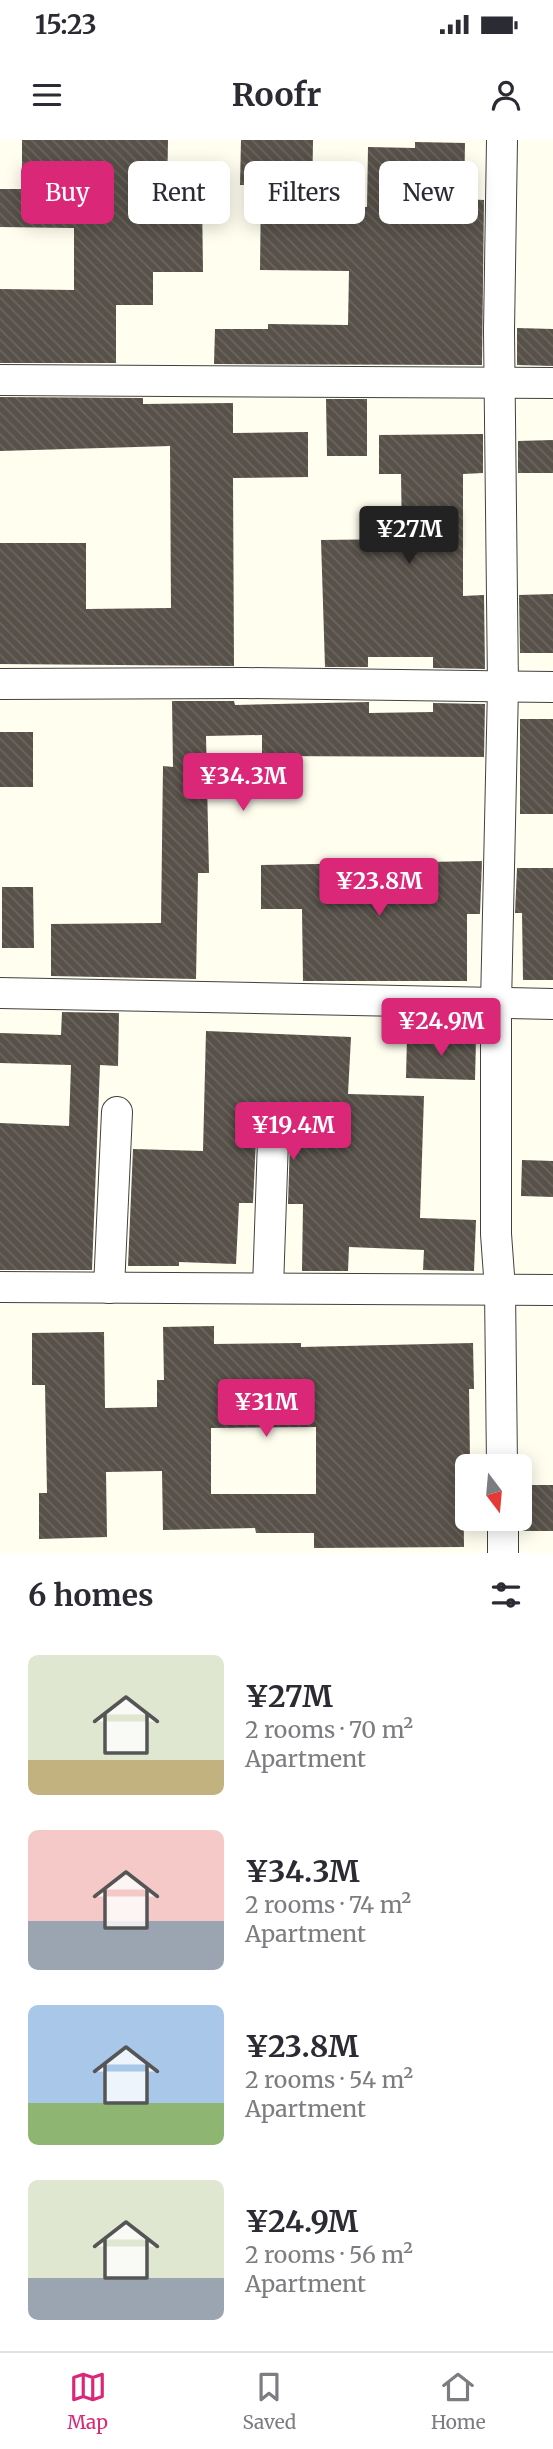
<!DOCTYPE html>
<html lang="en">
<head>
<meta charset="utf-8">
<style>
  body { margin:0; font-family:Merriweather,serif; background:#f7f7f7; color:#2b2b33; height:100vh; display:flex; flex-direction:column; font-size:26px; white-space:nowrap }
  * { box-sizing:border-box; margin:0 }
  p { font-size:23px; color:#7c7c81 }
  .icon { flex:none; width:38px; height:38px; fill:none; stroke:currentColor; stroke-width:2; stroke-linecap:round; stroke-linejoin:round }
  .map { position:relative; height:1413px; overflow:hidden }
  .drawer { display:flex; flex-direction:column; background:#fff; flex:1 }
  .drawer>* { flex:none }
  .banner { position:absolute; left:21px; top:21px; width:511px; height:63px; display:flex; gap:14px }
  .needle { width:46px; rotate:164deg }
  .fabs { position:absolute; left:455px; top:1314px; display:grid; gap:14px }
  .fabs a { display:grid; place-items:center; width:77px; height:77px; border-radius:10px; background:#fff; box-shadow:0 4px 18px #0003; font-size:35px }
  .price { position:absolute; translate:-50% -60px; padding:0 16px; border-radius:7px; background:#db2777; color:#fff; font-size:23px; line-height:46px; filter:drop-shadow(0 2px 4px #0008) }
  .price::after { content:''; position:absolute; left:50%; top:42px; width:21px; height:16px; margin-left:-10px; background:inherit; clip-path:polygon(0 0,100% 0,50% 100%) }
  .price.current { background:#222; color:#fff }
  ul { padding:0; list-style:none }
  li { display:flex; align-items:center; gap:21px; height:175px; padding:0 28px }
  li span { display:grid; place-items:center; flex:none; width:196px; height:140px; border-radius:10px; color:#555 }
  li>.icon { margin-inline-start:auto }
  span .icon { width:84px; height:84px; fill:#fffc; stroke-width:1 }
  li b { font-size:30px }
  h2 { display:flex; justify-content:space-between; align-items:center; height:84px; padding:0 28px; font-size:30px }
  .chip { padding:0 24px; border-radius:10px; background:#fff; box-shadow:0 4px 18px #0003; font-size:24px; line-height:63px }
  .chip.current { background:#db2777; color:#fff }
  .status { display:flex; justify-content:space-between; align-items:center; height:49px; padding:0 35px; background:#fff; direction:ltr }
  .status svg { height:19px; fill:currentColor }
  header { display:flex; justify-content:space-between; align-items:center; height:91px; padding:0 28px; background:#fff; font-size:32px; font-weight:700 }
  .menu { display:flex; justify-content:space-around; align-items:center; height:98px; border-top:2px solid #e1e1e2; background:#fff; font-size:19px; color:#7c7c81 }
  .menu a { display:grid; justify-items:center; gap:4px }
  .menu .current { color:#db2777 }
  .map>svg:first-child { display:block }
  .building { fill:url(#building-back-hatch); fill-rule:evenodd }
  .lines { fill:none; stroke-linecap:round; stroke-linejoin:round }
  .minor-casing { stroke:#414141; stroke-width:32 }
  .minor { stroke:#fff; stroke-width:30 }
</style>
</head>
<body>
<div class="status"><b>15:23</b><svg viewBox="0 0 49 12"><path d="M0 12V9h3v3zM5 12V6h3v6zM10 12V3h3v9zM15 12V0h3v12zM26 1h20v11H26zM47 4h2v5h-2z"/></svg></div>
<header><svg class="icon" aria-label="menu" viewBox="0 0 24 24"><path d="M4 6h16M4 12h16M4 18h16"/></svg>Roofr<svg class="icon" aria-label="person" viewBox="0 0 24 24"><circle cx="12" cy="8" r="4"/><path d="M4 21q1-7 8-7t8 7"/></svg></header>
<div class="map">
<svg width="553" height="1413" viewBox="0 0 553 1413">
  <defs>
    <pattern id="building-back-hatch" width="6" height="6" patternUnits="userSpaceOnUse" patternTransform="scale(1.75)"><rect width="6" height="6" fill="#575149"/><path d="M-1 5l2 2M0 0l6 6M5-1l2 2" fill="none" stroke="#6a655f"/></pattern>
  </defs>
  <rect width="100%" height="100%" fill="#fffeef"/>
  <!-- building -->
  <g class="building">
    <polygon points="22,0 168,0 167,56 202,56 203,132 153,132 153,165 116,165 116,223 0,223 0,149 74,150 74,88 0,87 0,49 22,49"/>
    <polygon points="241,0 313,0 312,67 367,67 368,7 415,8 415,2 465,3 464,59 484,60 482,225 214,224 215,189 268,189 268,184 348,185 349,131 260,130 261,45 240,45"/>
    <polygon points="517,188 553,189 553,226 517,225"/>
    <polygon points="0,257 143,258 143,264 233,263 233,293 308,292 308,337 233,338 234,526 0,524 0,403 86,403 86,469 171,468 170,306 0,311"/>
    <polygon points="326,259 367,259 367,316 327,316"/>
    <polygon points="483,294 483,333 463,334 463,456 484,455 485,529 433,528 433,517 368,517 368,527 325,527 321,400 402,399 401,334 379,334 379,295"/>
    <polygon points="553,300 553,333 518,333 518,301"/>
    <polygon points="553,454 553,513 520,513 519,455"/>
    <polygon points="172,561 234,561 235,565 369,562 369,573 433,572 433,563 485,564 484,617 262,616 262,595 206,596 209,733 198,733 196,839 51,836 51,784 161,783 163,626 173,627"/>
    <rect x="520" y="579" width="33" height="95"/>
    <rect x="0" y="592" width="33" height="55"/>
    <polygon points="482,721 480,774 467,774 467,841 303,841 302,769 261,769 261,725"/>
    <polygon points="517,728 553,728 553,840 523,840 522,773 515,773"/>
    <polygon points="2,747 33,747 34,808 2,808"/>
    <polygon points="62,872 119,873 118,926 100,925 92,1130 0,1130 0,983 69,986 71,925 0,923 0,893 61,895"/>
    <polygon points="206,891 351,897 348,954 424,956 420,1078 476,1080 474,1131 423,1130 424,1110 349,1107 348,1131 302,1131 303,1064 288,1064 290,1000 283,986 273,983 264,985 256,999 253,1063 239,1063 236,1124 179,1122 179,1126 128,1126 133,1009 203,1011"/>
    <polygon points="407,897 476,899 475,940 406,938"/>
    <polygon points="522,1020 553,1021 553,1057 521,1056"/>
    <path d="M 214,1186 L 214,1204 L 301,1203 L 301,1207 L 473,1203 L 474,1249 L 469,1249 L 470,1320 L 463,1320 L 464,1407 L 314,1408 L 314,1393 L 256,1393 L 255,1388 L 163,1390 L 162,1331 L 106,1332 L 107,1397 L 39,1399 L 39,1353 L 47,1353 L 45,1245 L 32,1245 L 32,1193 L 104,1192 L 105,1268 L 157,1267 L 157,1240 L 164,1240 L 163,1187 ZM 316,1287 L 316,1354 L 211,1354 L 211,1288 Z"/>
    <polygon points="520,1345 553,1345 553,1391 521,1391"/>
  </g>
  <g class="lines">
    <!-- minor casing -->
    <g class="minor-casing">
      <g id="minor">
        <polyline points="0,240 553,243"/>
        <polyline points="0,544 245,543 553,547"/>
        <polyline points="0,853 553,864"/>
        <polyline points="0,1147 553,1150"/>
        <polyline points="109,1148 117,972"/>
        <polyline points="268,1148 273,1000"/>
        <polyline points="502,1326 500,1149 496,1094 496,864 503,547 499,191 502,0"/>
        <polyline points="503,1379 503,1413"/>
      </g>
    </g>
    <!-- minor -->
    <use href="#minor" class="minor"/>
  </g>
</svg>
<div class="fabs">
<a><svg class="needle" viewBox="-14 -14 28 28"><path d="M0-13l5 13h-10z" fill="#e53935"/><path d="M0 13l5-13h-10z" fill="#7c7c81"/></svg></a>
</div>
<b class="price current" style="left:409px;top:426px">¥27M</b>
<b class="price" style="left:243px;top:673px">¥34.3M</b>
<b class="price" style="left:379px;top:778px">¥23.8M</b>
<b class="price" style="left:441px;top:918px">¥24.9M</b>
<b class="price" style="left:293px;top:1022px">¥19.4M</b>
<b class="price" style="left:266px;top:1299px">¥31M</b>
<div class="banner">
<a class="chip current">Buy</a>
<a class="chip">Rent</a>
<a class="chip">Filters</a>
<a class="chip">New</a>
</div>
</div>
<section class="drawer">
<h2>6 homes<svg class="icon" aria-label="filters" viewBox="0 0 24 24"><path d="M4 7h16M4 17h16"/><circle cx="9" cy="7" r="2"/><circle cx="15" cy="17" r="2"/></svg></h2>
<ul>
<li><span style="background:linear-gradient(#dfe7d0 75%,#c2b280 0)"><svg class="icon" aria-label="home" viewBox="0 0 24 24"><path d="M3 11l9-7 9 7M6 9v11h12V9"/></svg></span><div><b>¥27M</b><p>2 rooms · 70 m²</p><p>Apartment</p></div></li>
<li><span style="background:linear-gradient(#f6c9c9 65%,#9aa5b1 0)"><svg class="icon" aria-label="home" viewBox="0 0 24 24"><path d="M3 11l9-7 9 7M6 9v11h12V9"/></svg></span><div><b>¥34.3M</b><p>2 rooms · 74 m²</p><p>Apartment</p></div></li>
<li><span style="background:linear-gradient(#a9c7e8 70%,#8fb573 0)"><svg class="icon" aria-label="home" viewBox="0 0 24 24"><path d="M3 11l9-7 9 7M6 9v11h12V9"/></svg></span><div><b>¥23.8M</b><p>2 rooms · 54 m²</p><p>Apartment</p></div></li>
<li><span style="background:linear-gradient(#dfe7d0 70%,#9aa5b1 0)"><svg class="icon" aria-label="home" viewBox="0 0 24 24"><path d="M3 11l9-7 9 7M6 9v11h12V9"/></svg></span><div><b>¥24.9M</b><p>2 rooms · 56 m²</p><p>Apartment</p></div></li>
</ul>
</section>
<nav class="menu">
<a class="current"><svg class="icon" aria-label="map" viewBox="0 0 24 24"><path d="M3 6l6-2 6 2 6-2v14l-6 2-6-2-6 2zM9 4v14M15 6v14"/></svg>Map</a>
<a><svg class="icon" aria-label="saved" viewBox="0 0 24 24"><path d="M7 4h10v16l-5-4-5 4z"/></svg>Saved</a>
<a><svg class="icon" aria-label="home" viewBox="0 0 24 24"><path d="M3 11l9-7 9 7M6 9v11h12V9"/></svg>Home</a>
</nav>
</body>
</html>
